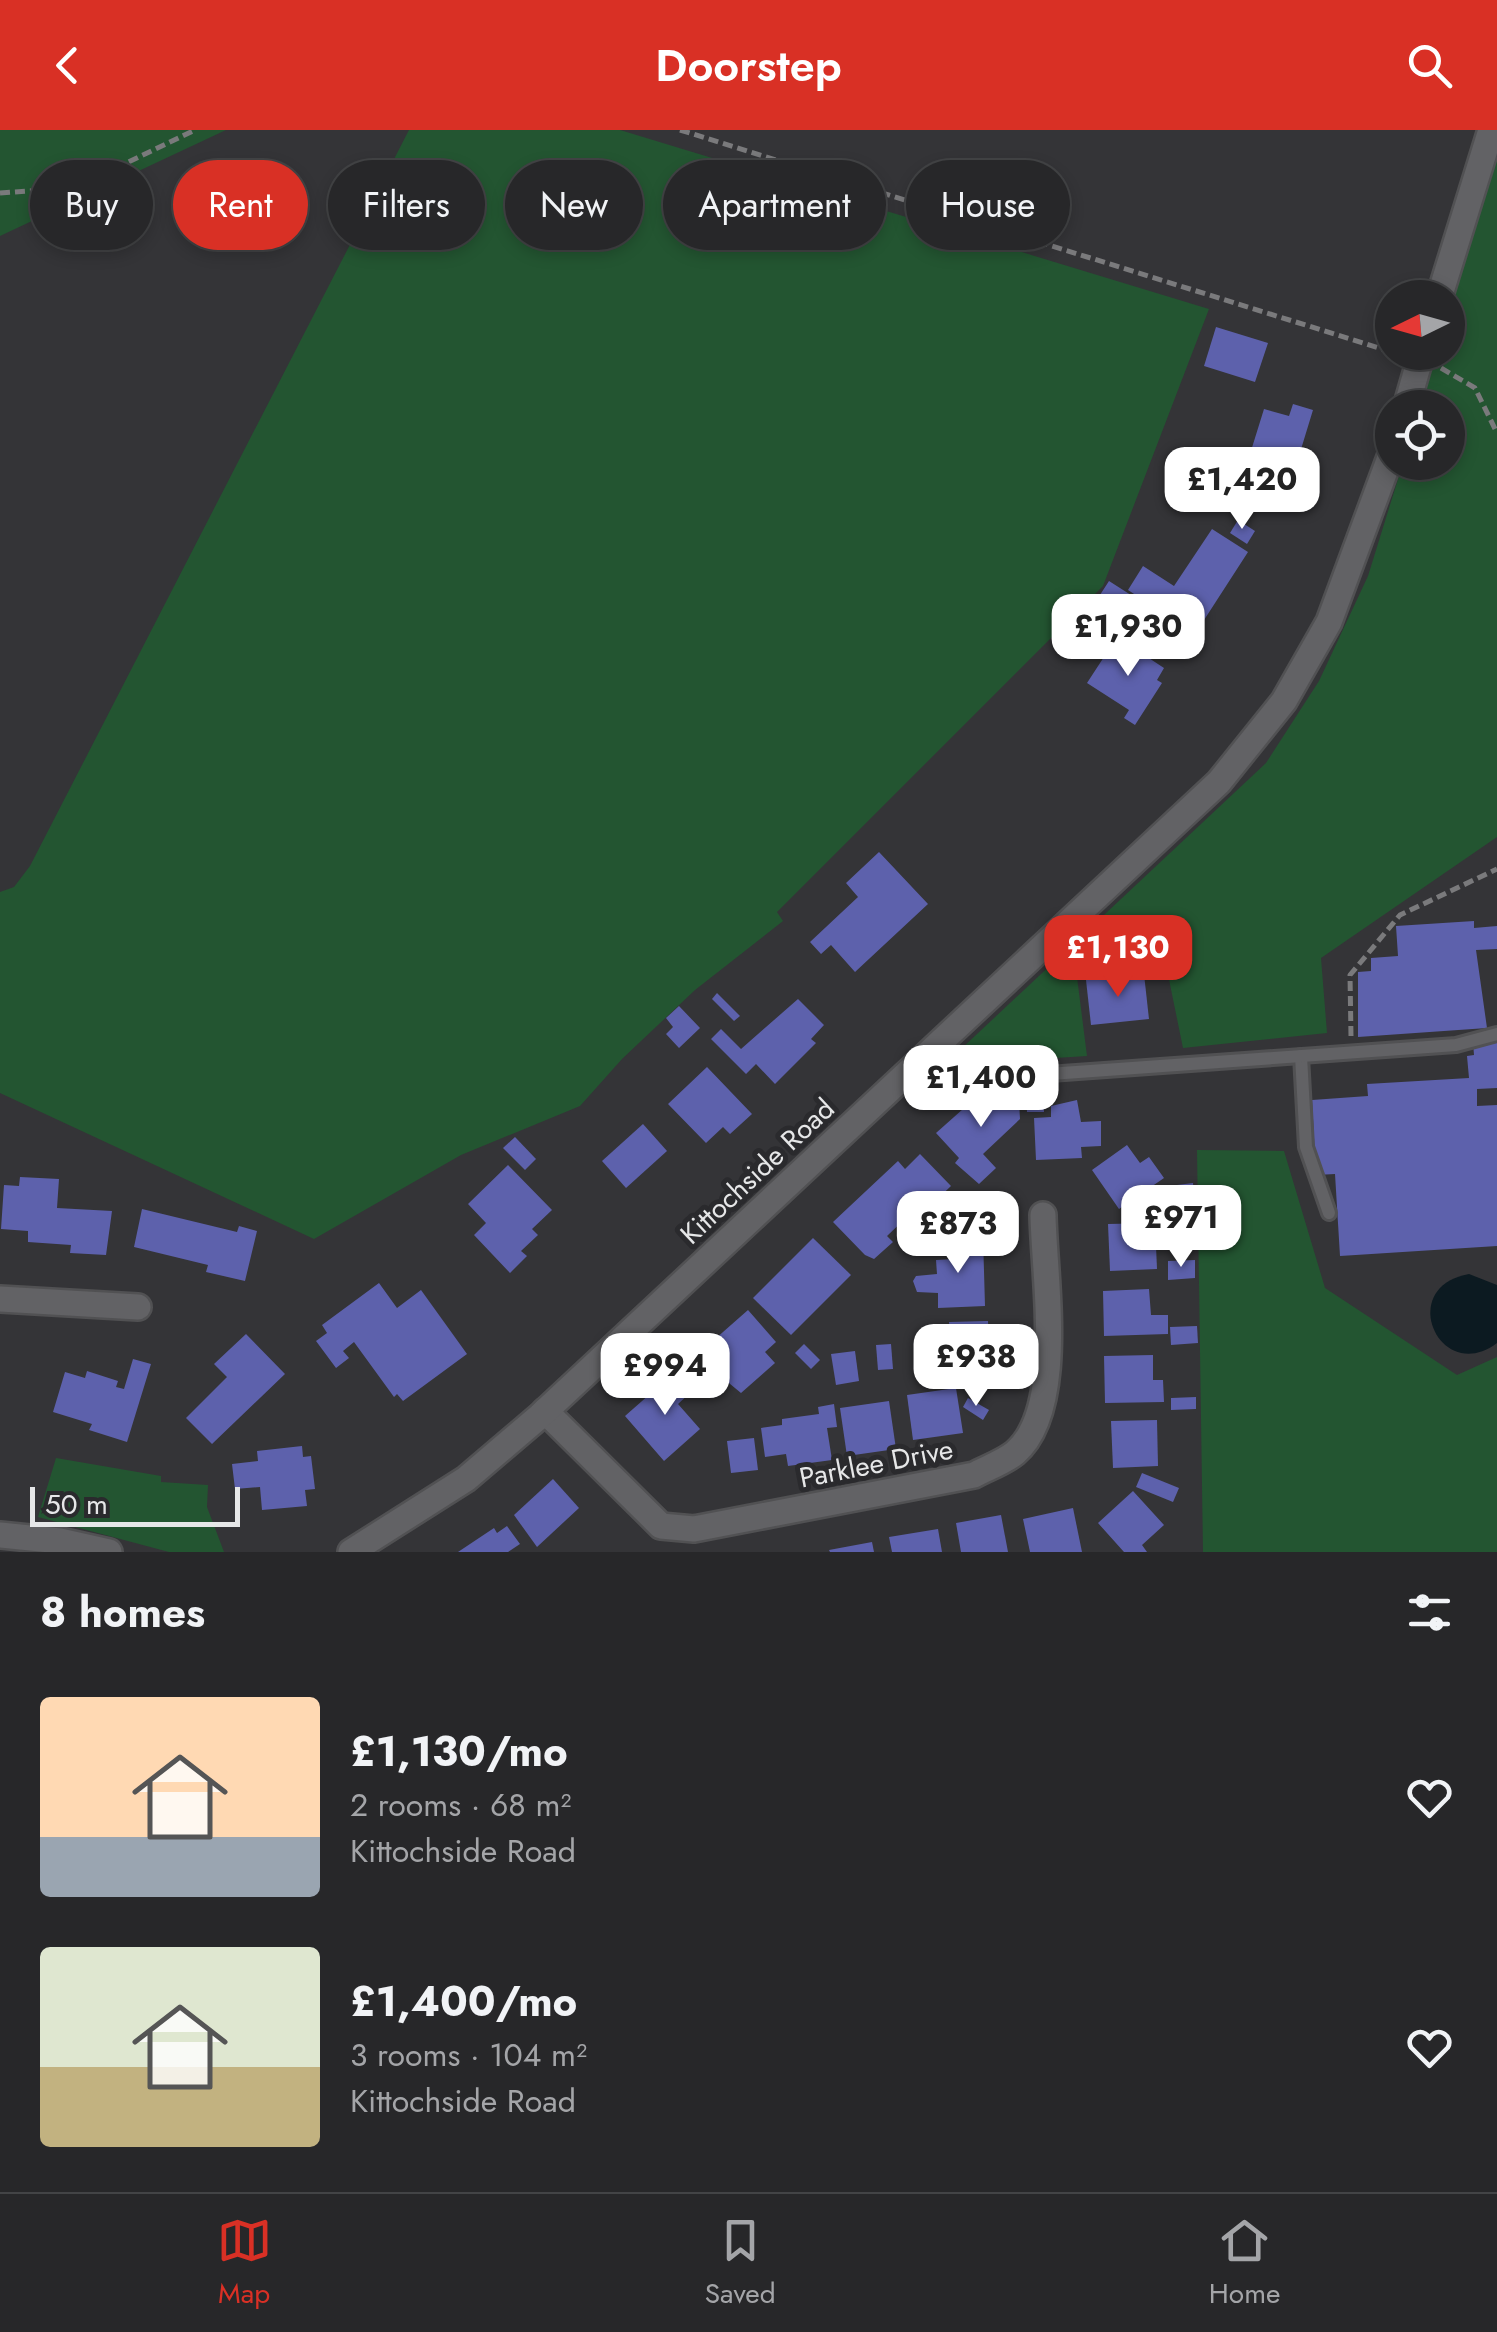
<!DOCTYPE html>
<html lang="en">
<head>
<meta charset="utf-8">
<style>
  body { margin:0; font-family:Jost,sans-serif; background:#2f2f31; color:#f1f3f6; height:100vh; display:flex; flex-direction:column; font-size:38px; white-space:nowrap }
  * { box-sizing:border-box; margin:0 }
  p { font-size:32px; color:#a4a5a8 }
  .icon { flex:none; width:55px; height:55px; fill:none; stroke:currentColor; stroke-width:2; stroke-linecap:round; stroke-linejoin:round }
  .map { position:relative; height:1422px; overflow:hidden }
  .sheet { display:flex; flex-direction:column; background:#272729; flex:1 }
  .sheet>* { flex:none }
  .guide { position:absolute; left:30px; top:30px; width:1438px; height:90px; display:flex; gap:20px }
  .needle { width:65px; rotate:265deg }
  .buttons { position:absolute; left:1375px; top:150px; display:grid; gap:20px }
  .buttons a { display:grid; place-items:center; width:90px; height:90px; border-radius:50%; background:#272729; box-shadow:0 5px 15px #0003,0 0 0 2px #434446; font-size:50px }
  .scale { position:absolute; left:30px; bottom:25px; width:210px; box-sizing:border-box; padding-left:10px; border:5px solid #e6e7e8; border-top:0; font-size:28px; line-height:35px; white-space:nowrap; color:#e6e7e8; -webkit-text-stroke:8px #2a2a2d; paint-order:stroke }
  .price { position:absolute; translate:-50% -85px; padding:0 22px; border-radius:20px; background:#fff; color:#222; font-size:32px; line-height:65px; filter:drop-shadow(0 2px 5px #0008) }
  .price::after { content:''; position:absolute; left:50%; top:60px; width:30px; height:22px; margin-left:-15px; background:inherit; clip-path:polygon(0 0,100% 0,50% 100%) }
  .price.current { background:#d93025; color:#fff }
  ul { padding:0; list-style:none }
  li { display:flex; align-items:center; gap:30px; height:250px; padding:0 40px }
  li span { display:grid; place-items:center; flex:none; width:280px; height:200px; border-radius:10px; color:#555 }
  li>.icon { margin-inline-start:auto }
  span .icon { width:120px; height:120px; fill:#fffc; stroke-width:1 }
  li b { font-size:42px }
  h2 { display:flex; justify-content:space-between; align-items:center; height:120px; padding:0 40px; font-size:42px }
  .pill { padding:0 35px; border-radius:45px; background:#272729; box-shadow:0 5px 15px #0003,0 0 0 2px #434446; font-size:35px; line-height:90px }
  .pill.current { background:#d93025; color:#fff }
  header { display:flex; justify-content:space-between; align-items:center; height:130px; padding:0 40px; background:#d93025; color:#fff; font-size:45px; font-weight:600 }
  .menu { display:flex; justify-content:space-around; align-items:center; height:140px; border-top:2px solid #434446; background:#272729; font-size:28px; color:#a4a5a8 }
  .menu a { display:grid; justify-items:center; gap:5px }
  .menu .current { color:#d93025 }
  .map>svg:first-child { display:block }
  .green { fill:#235531 }
  .water { fill:#0c1a21 }
  .building { fill:#5d61ac }
  .lines { fill:none; stroke-linecap:round; stroke-linejoin:round }
  .lane-casing { stroke:#515153; stroke-width:18 }
  .street-casing { stroke:#515153; stroke-width:30 }
  .secondary-casing { stroke:#515153; stroke-width:30 }
  .path { stroke:#7a7a7c; stroke-width:5; stroke-dasharray:10 5; stroke-linecap:butt }
  .lane { stroke:#626265; stroke-width:12 }
  .street { stroke:#626265; stroke-width:25 }
  .secondary { stroke:#626265; stroke-width:25 }
  .labels { text-anchor:middle; stroke-width:10; stroke-linejoin:round; paint-order:stroke }
  .street-label { font-size:28px; fill:#e6e7e8; stroke:#2a2a2d }
</style>
</head>
<body>
<header><svg class="icon" aria-label="back" viewBox="0 0 24 24"><path d="M15 5l-7 7 7 7"/></svg>Doorstep<svg class="icon" aria-label="search" viewBox="0 0 24 24"><circle cx="10" cy="10" r="6"/><path d="M15 15l6 6"/></svg></header>
<div class="map">
<svg width="1497" height="1422" viewBox="0 0 1497 1422">
  <rect width="100%" height="100%" fill="#343437"/>
  <!-- green -->
  <g class="green">
    <polygon points="0,0 226,0 0,106"/>
    <polygon points="409,0 620,0 1209,179 1103,456 777,782 783,791 695,860 622,929 580,976 461,1025 314,1109 0,963 0,762 14,757 30,736"/>
    <polygon points="1497,27 1497,707 1321,828 1327,903 1183,918 1164,825 1076,839 1087,926 944,935 1266,633 1319,551 1368,446 1403,333 1448,332 1448,278 1419,277 1436,223 1448,222 1448,186"/>
    <polygon points="1197,1020 1284,1021 1325,1158 1457,1245 1497,1227 1497,1422 1203,1422"/>
    <polygon points="56,1328 161,1346 161,1352 208,1355 207,1377 224,1422 169,1422 38,1387"/>
  </g>
  <!-- water -->
  <path class="water" d="M 1469,1144 L 1497,1155 L 1497,1213 C 1440,1256 1395,1157 1469,1144 Z"/>
  <!-- building -->
  <g class="building">
    <polygon points="1216,197 1268,213 1255,252 1204,236"/>
    <polygon points="1293,274 1313,280 1287,365 1256,355 1252,366 1214,355 1222,329 1237,334 1241,321 1250,324 1264,279 1289,286"/>
    <polygon points="1238,390 1255,401 1247,414 1230,403"/>
    <polygon points="1212,399 1248,422 1195,504 1128,460 1143,436 1174,456"/>
    <polygon points="1109,451 1145,474 1133,492 1125,486 1119,494 1098,480 1103,472 1098,468"/>
    <polygon points="1117,507 1164,538 1157,550 1162,553 1135,595 1124,588 1129,580 1087,553"/>
    <polygon points="879,722 928,774 855,842 831,815 821,824 810,812 858,767 846,753"/>
    <polygon points="1474,791 1474,798 1497,796 1497,819 1476,820 1487,898 1358,907 1358,842 1371,841 1371,828 1398,826 1396,796"/>
    <polygon points="1144,844 1149,889 1091,895 1086,850"/>
    <polygon points="717,863 740,886 734,891 712,869"/>
    <polygon points="798,869 824,895 811,909 816,913 775,954 756,934 746,944 711,909 721,899 741,919"/>
    <polygon points="679,876 700,898 679,918 666,904 673,897 666,888"/>
    <polygon points="1497,911 1497,958 1477,959 1477,976 1497,975 1497,1116 1340,1126 1335,1044 1316,1045 1312,970 1368,966 1367,954 1469,948 1467,926 1474,925 1473,912"/>
    <polygon points="707,937 752,984 730,1004 723,997 706,1013 668,974"/>
    <polygon points="1018,955 1020,989 983,1024 996,1038 979,1054 955,1033 959,1028 936,1003 972,971 983,983 990,976 989,957"/>
    <polygon points="1043,955 1044,982 1027,982 1026,956"/>
    <polygon points="1077,970 1081,992 1101,991 1101,1016 1081,1017 1082,1028 1036,1030 1034,988 1051,987 1051,976"/>
    <polygon points="643,994 667,1021 626,1058 602,1031"/>
    <polygon points="515,1007 536,1029 525,1040 503,1018"/>
    <polygon points="1127,1015 1140,1033 1149,1027 1164,1048 1119,1079 1092,1040"/>
    <polygon points="920,1024 951,1056 926,1080 915,1087 911,1083 887,1106 893,1112 874,1129 865,1125 833,1092 898,1031 905,1039"/>
    <polygon points="508,1035 552,1080 532,1099 538,1105 521,1121 527,1126 510,1143 474,1105 486,1093 468,1074"/>
    <polygon points="20,1047 59,1049 57,1078 112,1081 106,1125 70,1123 71,1115 28,1112 28,1101 1,1099 4,1055 19,1056"/>
    <polygon points="1193,1053 1196,1086 1172,1088 1169,1056"/>
    <polygon points="142,1079 237,1102 239,1096 257,1101 245,1151 206,1142 208,1135 134,1117"/>
    <polygon points="1155,1093 1157,1139 1110,1141 1108,1094"/>
    <polygon points="983,1106 985,1176 938,1178 938,1163 917,1162 913,1151 916,1146 937,1144 936,1130 955,1129 954,1107"/>
    <polygon points="813,1108 851,1145 791,1205 753,1168"/>
    <polygon points="1195,1130 1195,1148 1168,1150 1168,1131"/>
    <polygon points="379,1153 397,1178 421,1160 467,1224 403,1271 397,1264 394,1267 354,1212 343,1221 349,1228 336,1238 316,1211 327,1203 322,1195"/>
    <polygon points="1149,1159 1151,1185 1168,1185 1168,1204 1104,1206 1103,1161"/>
    <polygon points="748,1180 776,1212 765,1222 775,1233 741,1263 718,1244 699,1261 681,1239"/>
    <polygon points="988,1191 990,1251 954,1252 949,1192"/>
    <polygon points="1197,1196 1198,1213 1171,1215 1170,1197"/>
    <polygon points="246,1204 285,1244 212,1314 186,1288 227,1247 214,1234"/>
    <polygon points="804,1214 820,1230 811,1239 795,1223"/>
    <polygon points="891,1214 893,1239 878,1240 876,1215"/>
    <polygon points="855,1221 859,1251 836,1255 831,1224"/>
    <polygon points="1153,1225 1153,1250 1163,1250 1164,1272 1105,1273 1104,1226"/>
    <polygon points="133,1229 151,1234 127,1312 89,1300 92,1294 53,1282 65,1242 85,1248 87,1241 118,1251 116,1257 124,1259"/>
    <polygon points="675,1242 692,1261 678,1274 700,1299 664,1331 625,1286"/>
    <polygon points="956,1258 963,1303 913,1310 907,1265"/>
    <polygon points="1196,1267 1196,1279 1171,1280 1171,1268"/>
    <polygon points="968,1268 989,1280 983,1290 963,1277"/>
    <polygon points="889,1271 896,1319 847,1326 840,1278"/>
    <polygon points="834,1274 837,1297 827,1298 832,1330 788,1336 786,1324 765,1327 761,1298 782,1295 782,1289 819,1284 818,1277"/>
    <polygon points="1157,1290 1158,1336 1113,1338 1111,1291"/>
    <polygon points="754,1308 758,1340 731,1343 727,1311"/>
    <polygon points="302,1316 303,1327 311,1326 315,1359 305,1360 307,1376 262,1380 260,1357 235,1359 232,1334 258,1331 257,1321"/>
    <polygon points="1142,1343 1179,1358 1173,1372 1136,1357"/>
    <polygon points="553,1349 579,1378 537,1417 514,1385"/>
    <polygon points="1133,1361 1164,1395 1142,1415 1147,1422 1124,1422 1098,1393"/>
    <polygon points="1073,1378 1082,1422 1030,1422 1023,1389"/>
    <polygon points="1001,1385 1008,1422 961,1422 956,1393"/>
    <polygon points="507,1396 520,1414 508,1422 458,1422 494,1398 497,1403"/>
    <polygon points="938,1399 942,1422 892,1422 889,1407"/>
    <polygon points="872,1412 874,1422 830,1422 829,1420"/>
  </g>
  <g class="lines">
    <!-- lane casing -->
    <g class="lane-casing">
      <g id="lane">
        <polyline points="1301,926 1306,1017 1329,1083"/>
        <polyline points="915,936 951,951 1456,915 1497,904"/>
      </g>
    </g>
    <!-- street casing -->
    <g class="street-casing">
      <g id="street">
        <polyline points="1439,168 1491,0"/>
        <polyline points="1406,278 1422,222"/>
        <polyline points="0,1169 138,1177"/>
        <path d="M 545,1281 L 661,1396 L 694,1399 L 974,1345 C 987,1338 1004,1332 1015,1323 C 1066,1280 1044,1148 1043,1085"/>
        <polyline points="351,1422 466,1349 540,1286 1219,652 1284,571 1329,492 1392,322"/>
      </g>
    </g>
    <!-- secondary casing -->
    <g class="secondary-casing">
      <polyline id="secondary" points="0,1405 60,1411 109,1422"/>
    </g>
    <!-- path -->
    <g class="path">
      <polyline points="680,0 1392,222"/>
      <polyline points="0,63 74,58 195,0"/>
      <polyline points="1441,238 1475,258 1497,303"/>
      <polyline points="1351,906 1350,845 1400,785 1497,739"/>
    </g>
    <!-- lane -->
    <use href="#lane" class="lane"/>
    <!-- street -->
    <use href="#street" class="street"/>
    <!-- secondary -->
    <use href="#secondary" class="secondary"/>
  </g>
  <g class="labels">
    <!-- street labels -->
    <g class="street-label">
      <text transform="translate(757 1041) rotate(-43)" y="10">Kittochside Road</text>
      <text transform="translate(876 1333) rotate(-11)" y="10">Parklee Drive</text>
    </g>
  </g>
</svg>
<div class="buttons">
<a><svg class="needle" viewBox="-14 -14 28 28"><path d="M0-13l5 13h-10z" fill="#e53935"/><path d="M0 13l5-13h-10z" fill="#a4a5a8"/></svg></a>
<a><svg class="icon" aria-label="locate" viewBox="0 0 24 24"><circle cx="12" cy="12" r="6"/><path d="M12 2v4M12 18v4M2 12h4M18 12h4"/></svg></a>
</div>
<div class="scale">50 m</div>
<b class="price" style="left:1242px;top:402px">£1,420</b>
<b class="price" style="left:1128px;top:549px">£1,930</b>
<b class="price current" style="left:1118px;top:870px">£1,130</b>
<b class="price" style="left:981px;top:1000px">£1,400</b>
<b class="price" style="left:1181px;top:1140px">£971</b>
<b class="price" style="left:958px;top:1146px">£873</b>
<b class="price" style="left:976px;top:1279px">£938</b>
<b class="price" style="left:665px;top:1288px">£994</b>
<div class="guide">
<a class="pill">Buy</a>
<a class="pill current">Rent</a>
<a class="pill">Filters</a>
<a class="pill">New</a>
<a class="pill">Apartment</a>
<a class="pill">House</a>
</div>
</div>
<section class="sheet">
<h2>8 homes<svg class="icon" aria-label="filters" viewBox="0 0 24 24"><path d="M4 7h16M4 17h16"/><circle cx="9" cy="7" r="2"/><circle cx="15" cy="17" r="2"/></svg></h2>
<ul>
<li><span style="background:linear-gradient(#ffd9b3 70%,#9aa5b1 0)"><svg class="icon" aria-label="home" viewBox="0 0 24 24"><path d="M3 11l9-7 9 7M6 9v11h12V9"/></svg></span><div><b>£1,130/mo</b><p>2 rooms · 68 m²</p><p>Kittochside Road</p></div><svg class="icon" aria-label="heart" viewBox="0 0 24 24"><path d="M12 20l-8-8c-3-5 5-10 8-4 3-6 11-1 8 4z"/></svg></li>
<li><span style="background:linear-gradient(#dfe7d0 60%,#c2b280 0)"><svg class="icon" aria-label="home" viewBox="0 0 24 24"><path d="M3 11l9-7 9 7M6 9v11h12V9"/></svg></span><div><b>£1,400/mo</b><p>3 rooms · 104 m²</p><p>Kittochside Road</p></div><svg class="icon" aria-label="heart" viewBox="0 0 24 24"><path d="M12 20l-8-8c-3-5 5-10 8-4 3-6 11-1 8 4z"/></svg></li>
</ul>
</section>
<nav class="menu">
<a class="current"><svg class="icon" aria-label="map" viewBox="0 0 24 24"><path d="M3 6l6-2 6 2 6-2v14l-6 2-6-2-6 2zM9 4v14M15 6v14"/></svg>Map</a>
<a><svg class="icon" aria-label="saved" viewBox="0 0 24 24"><path d="M7 4h10v16l-5-4-5 4z"/></svg>Saved</a>
<a><svg class="icon" aria-label="home" viewBox="0 0 24 24"><path d="M3 11l9-7 9 7M6 9v11h12V9"/></svg>Home</a>
</nav>
</body>
</html>
